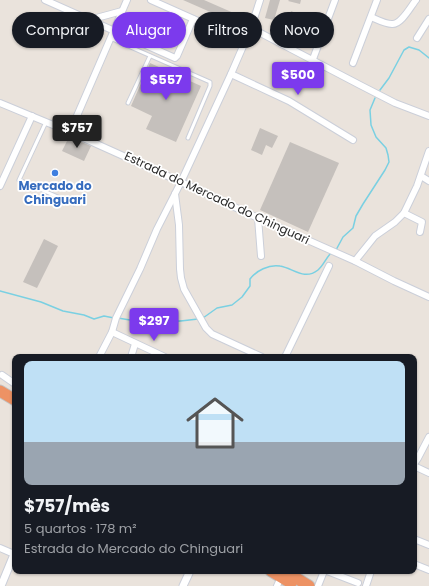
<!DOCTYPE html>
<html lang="pt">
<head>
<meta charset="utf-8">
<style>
  body { margin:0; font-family:Poppins,sans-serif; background:#20242c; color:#f1f3f6; height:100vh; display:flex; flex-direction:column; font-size:15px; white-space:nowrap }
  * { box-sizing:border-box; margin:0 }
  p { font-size:13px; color:#9ea1a6 }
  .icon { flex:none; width:22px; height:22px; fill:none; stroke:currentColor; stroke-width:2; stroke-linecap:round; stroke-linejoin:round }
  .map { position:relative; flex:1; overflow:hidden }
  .sheet { position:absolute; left:12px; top:354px; width:405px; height:220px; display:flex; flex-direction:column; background:#171b24; border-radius:8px; box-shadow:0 1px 3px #0004 }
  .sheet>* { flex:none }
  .top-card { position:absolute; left:12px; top:12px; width:405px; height:36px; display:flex; gap:8px }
  .price { position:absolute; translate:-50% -34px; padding:0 9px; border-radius:4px; background:#7c3aed; color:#fff; font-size:13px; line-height:26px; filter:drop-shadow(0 1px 2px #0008) }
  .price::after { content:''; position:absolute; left:50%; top:24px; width:12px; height:9px; margin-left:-6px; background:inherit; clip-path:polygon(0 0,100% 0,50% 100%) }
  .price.selected { background:#222; color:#fff }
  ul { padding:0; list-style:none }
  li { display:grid; align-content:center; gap:8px; height:212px; padding:0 12px }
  li span { display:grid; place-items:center; height:124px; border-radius:8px; color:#555 }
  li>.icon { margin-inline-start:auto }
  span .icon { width:72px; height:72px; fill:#fffc; stroke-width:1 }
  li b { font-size:17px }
  .tag { padding:0 14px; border-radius:18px; background:#171b24; box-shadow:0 1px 3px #0004; font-size:14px; line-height:36px }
  .tag.selected { background:#7c3aed; color:#fff }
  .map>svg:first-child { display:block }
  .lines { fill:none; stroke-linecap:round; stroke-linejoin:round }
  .stream { stroke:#7ad0e2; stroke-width:1.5 }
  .building { fill:#c5c0bc }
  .service-casing { stroke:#cbcfd9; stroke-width:5 }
  .minor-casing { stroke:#cbcfd9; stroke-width:8 }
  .tertiary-casing { stroke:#cbcfd9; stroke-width:9 }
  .motorway-casing { stroke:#c3c3c3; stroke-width:13 }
  .service { stroke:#fff; stroke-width:3 }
  .minor { stroke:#fff; stroke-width:6 }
  .tertiary { stroke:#fff; stroke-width:7 }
  .motorway { stroke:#ed9264; stroke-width:11 }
  .shop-dot { fill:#3f7fe0; stroke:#fff; stroke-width:1.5 }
  .labels { text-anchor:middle; stroke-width:3.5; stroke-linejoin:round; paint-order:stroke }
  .shop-label { font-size:12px; font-weight:bold; fill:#366cbe; stroke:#fff }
  .street-label { font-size:12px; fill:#292929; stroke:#fff }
</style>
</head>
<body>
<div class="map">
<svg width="429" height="586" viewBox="0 0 429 586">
  <rect width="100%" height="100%" fill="#eae3dc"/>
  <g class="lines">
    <!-- stream -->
    <g class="stream">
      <polyline points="380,90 389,78 404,50 409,47 419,50 429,58"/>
      <polyline points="336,250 343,237 353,228 356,216 363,204 385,170 389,162 388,155 386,148 376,137 371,125 370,110 375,98"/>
      <polyline points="0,291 41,302 63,311 84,315 94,319 104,316 114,318"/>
      <path d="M 118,318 C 144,323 172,323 198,319"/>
      <path d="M 203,318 L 217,308 L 232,305 L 242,297 L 250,286 L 250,279 C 256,271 269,264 280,266 C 293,268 304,281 318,270 C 323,266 326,258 331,253"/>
    </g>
  </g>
  <!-- building -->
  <g class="building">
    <polygon points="183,0 204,0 236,14 233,22"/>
    <polygon points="270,0 280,0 274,20 265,18"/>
    <polygon points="289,0 301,0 300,4 288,1"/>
    <polygon points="291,11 296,13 291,27 286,25"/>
    <polygon points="150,63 201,86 176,142 146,129 152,116 131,106"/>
    <polygon points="260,128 278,136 272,148 266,145 262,155 251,150"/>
    <polygon points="69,137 91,146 84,161 62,151"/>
    <polygon points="290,142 339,163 308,232 260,210"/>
    <polygon points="44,239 58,246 37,288 23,282"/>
  </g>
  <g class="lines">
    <!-- service casing -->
    <g class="service-casing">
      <g id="service">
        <polyline points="110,38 210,82 210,86 188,138"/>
        <polyline points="128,103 150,56"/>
        <polyline points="46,122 19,180 74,204"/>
      </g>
    </g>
    <!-- minor casing -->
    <g class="minor-casing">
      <g id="minor">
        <polyline points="45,0 175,58 177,56 193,19"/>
        <polyline points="151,0 245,42"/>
        <path d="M 371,17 C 378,20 385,24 392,24 C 401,25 411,6 416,0"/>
        <polyline points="89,20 122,11"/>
        <polyline points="251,28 360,85 395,103 429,116"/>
        <polyline points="417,38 429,19"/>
        <polyline points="313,59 335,0"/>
        <polyline points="353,63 377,0"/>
        <polyline points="231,74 289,101 353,140"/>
        <polyline points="0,103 70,132 181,182 258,218 355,261 394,281 429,297"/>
        <polyline points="70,132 127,0"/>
        <polyline points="421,176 429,181"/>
        <polyline points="0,186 32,116"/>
        <polyline points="175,194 179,225 180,269 181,278 184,289 206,328 212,334 262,357"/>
        <polyline points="404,213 422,222 420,232"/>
        <polyline points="258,218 261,256"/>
        <polyline points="355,261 375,236 395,222 404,213 417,186 429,151"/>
        <polyline points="112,332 165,357"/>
        <polyline points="99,357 112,332 116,318 140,269 157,229 181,182 231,74 251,28 260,0"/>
        <polyline points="131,357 135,344"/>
        <polyline points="285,357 329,266"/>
        <polyline points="2,375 15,384"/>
        <polyline points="414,464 418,458 429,437"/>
        <polyline points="414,466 429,473"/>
        <polyline points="414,539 429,545"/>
        <polyline points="0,548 14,554"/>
        <polyline points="414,564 429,570"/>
        <polyline points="327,571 358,583"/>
        <polyline points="277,586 281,577"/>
        <polyline points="318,586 324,571"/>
        <polyline points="366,586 371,571"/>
      </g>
    </g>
    <!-- tertiary casing -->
    <g class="tertiary-casing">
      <g id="tertiary">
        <polyline points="1,586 15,552"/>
        <polyline points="183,586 190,571"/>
      </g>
    </g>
    <!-- motorway casing -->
    <g class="motorway-casing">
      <g id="motorway">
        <polyline points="0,391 15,400"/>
        <polyline points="271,571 291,583"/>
        <polyline points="285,571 309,586"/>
      </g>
    </g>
    <!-- service -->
    <use href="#service" class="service"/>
    <!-- minor -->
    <use href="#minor" class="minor"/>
    <!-- tertiary -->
    <use href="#tertiary" class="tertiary"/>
    <!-- motorway -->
    <use href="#motorway" class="motorway"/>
  </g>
  <!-- markers -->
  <circle class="shop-dot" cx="55" cy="173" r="4"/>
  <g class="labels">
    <!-- shop labels -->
    <g class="shop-label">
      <text x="55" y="190">Mercado do<tspan x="55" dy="14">Chinguari</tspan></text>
    </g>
    <!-- street labels -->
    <g class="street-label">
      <text transform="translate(217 198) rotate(25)" y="4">Estrada do Mercado do Chinguari</text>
    </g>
  </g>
</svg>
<b class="price" style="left:298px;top:96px">$500</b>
<b class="price" style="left:166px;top:101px">$557</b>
<b class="price selected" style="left:77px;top:149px">$757</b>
<b class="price" style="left:154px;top:342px">$297</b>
<div class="top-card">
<a class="tag">Comprar</a>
<a class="tag selected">Alugar</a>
<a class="tag">Filtros</a>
<a class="tag">Novo</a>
</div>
<section class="sheet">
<ul>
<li><span style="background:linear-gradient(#bfe0f5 65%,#9aa5b1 0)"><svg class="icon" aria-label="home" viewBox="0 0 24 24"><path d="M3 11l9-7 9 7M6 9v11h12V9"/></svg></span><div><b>$757/mês</b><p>5 quartos · 178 m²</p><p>Estrada do Mercado do Chinguari</p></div></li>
</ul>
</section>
</div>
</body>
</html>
